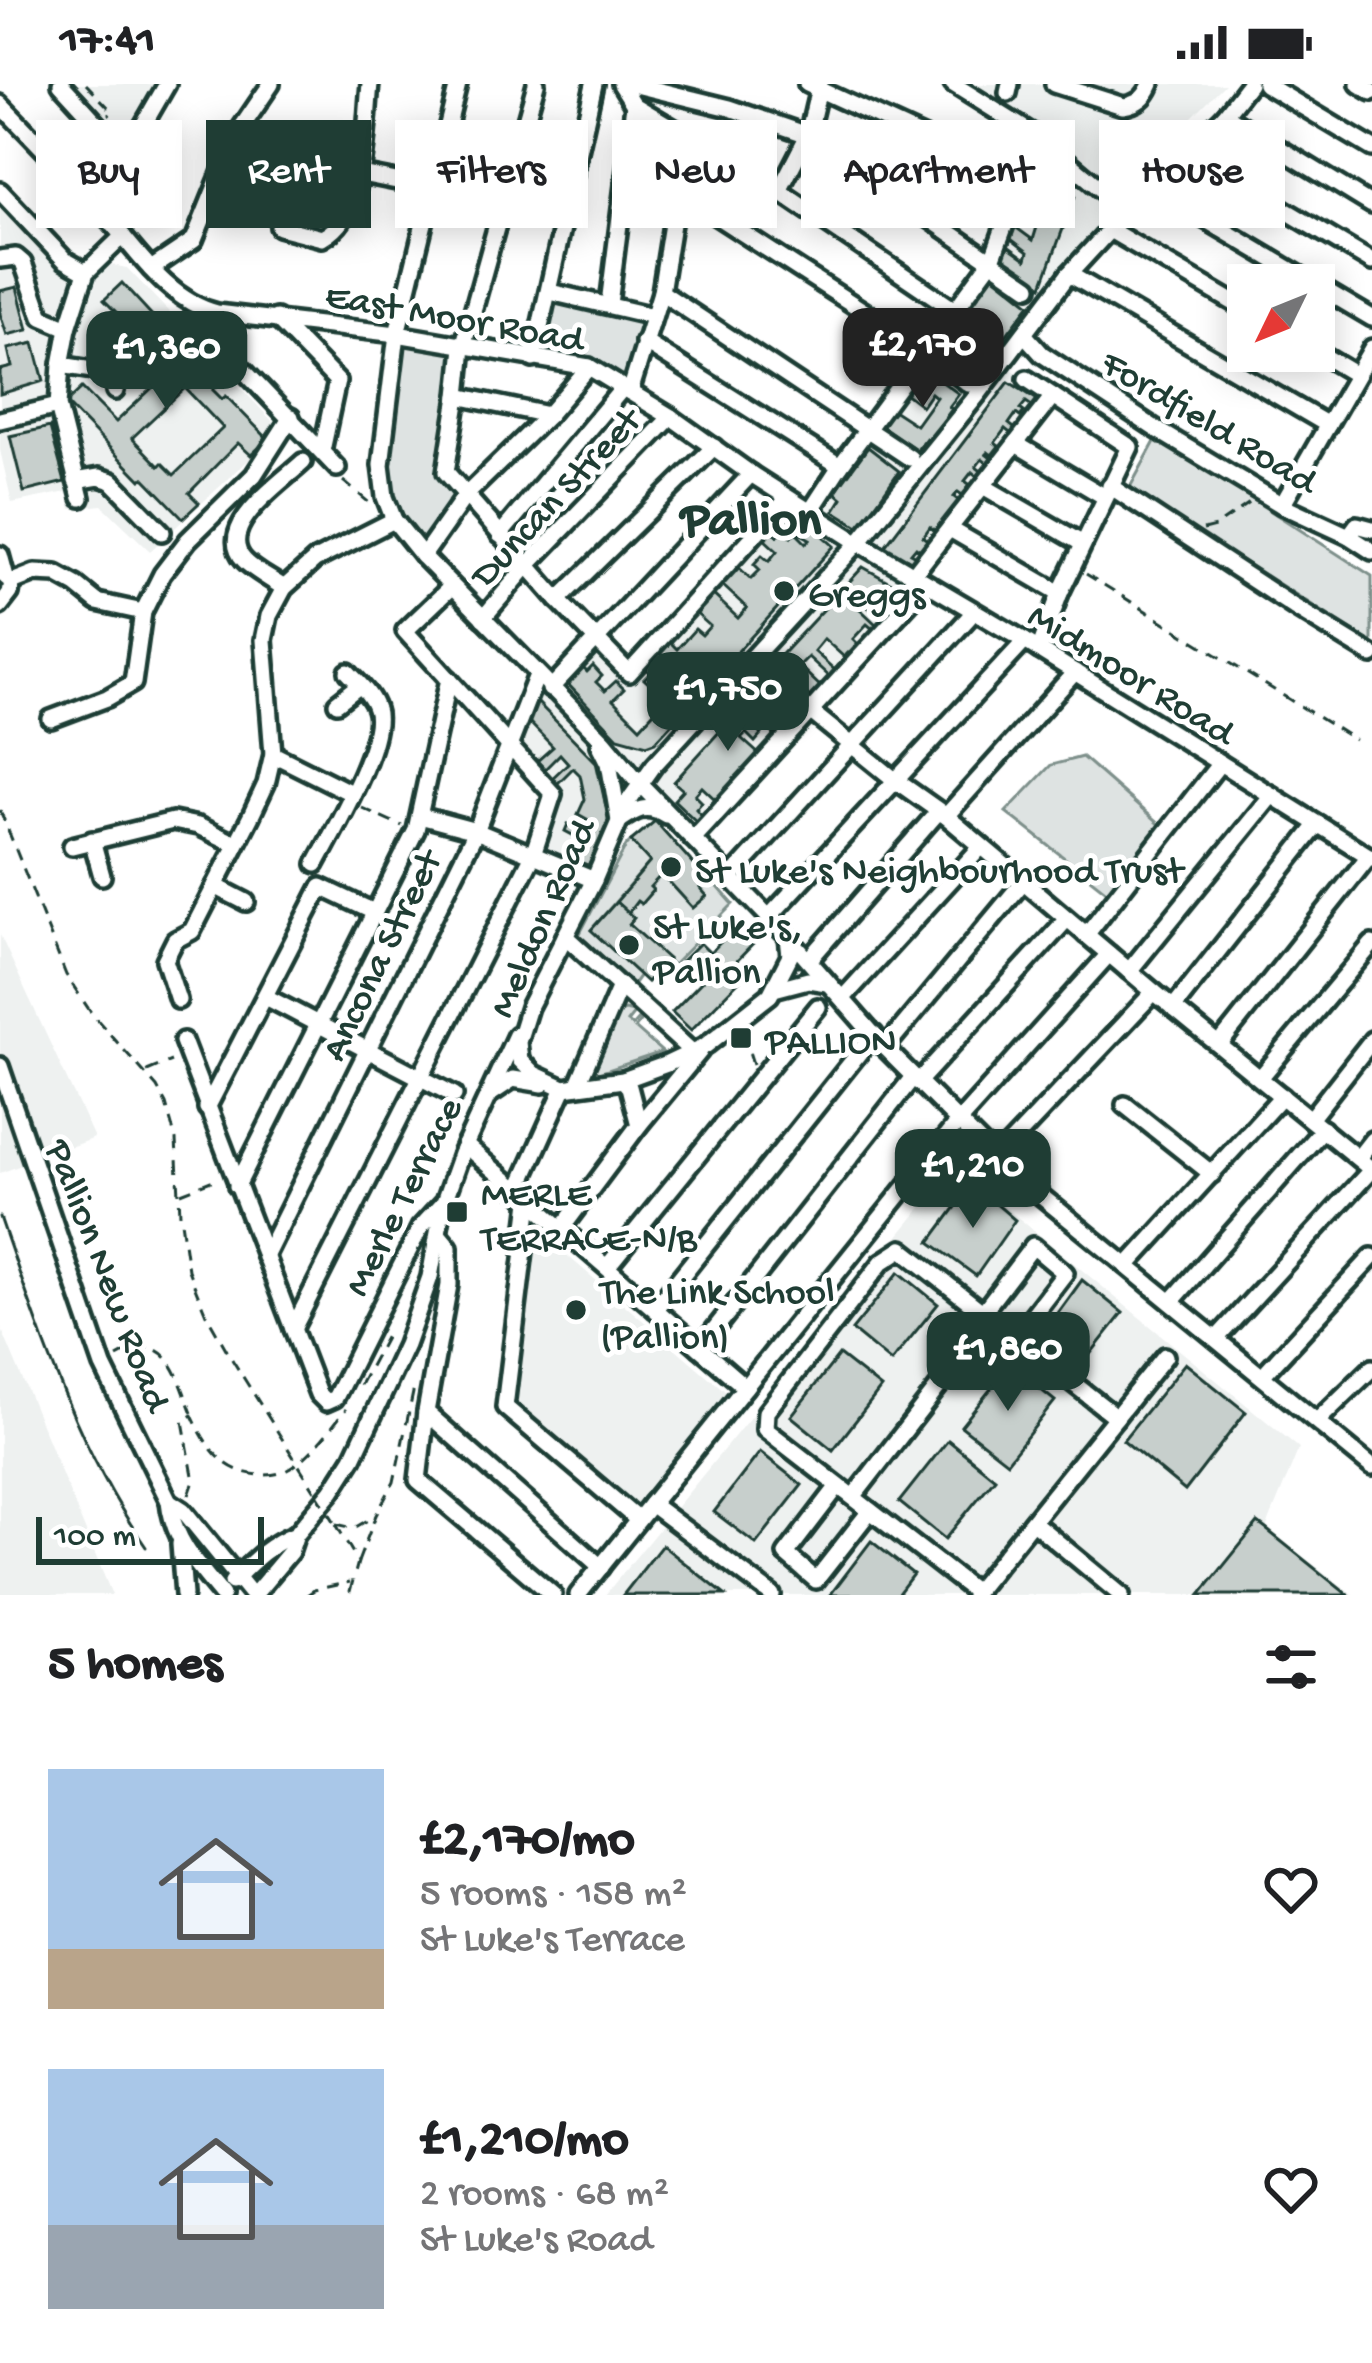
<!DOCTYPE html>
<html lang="en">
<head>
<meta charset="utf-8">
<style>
  body { margin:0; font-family:"Gochi Hand",sans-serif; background:#f2f2f2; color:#202124; height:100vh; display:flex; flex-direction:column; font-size:45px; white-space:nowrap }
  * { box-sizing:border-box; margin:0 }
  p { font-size:39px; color:#757577 }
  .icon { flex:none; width:66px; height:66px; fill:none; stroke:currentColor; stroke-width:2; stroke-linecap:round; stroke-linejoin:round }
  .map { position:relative; height:1511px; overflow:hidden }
  .details { display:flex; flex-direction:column; background:#fff; flex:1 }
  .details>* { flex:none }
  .banner { position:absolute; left:36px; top:36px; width:1302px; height:108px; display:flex; gap:24px }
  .needle { width:78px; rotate:227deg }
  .buttons { position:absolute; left:1227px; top:180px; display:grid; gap:24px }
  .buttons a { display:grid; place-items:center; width:108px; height:108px; border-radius:0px; background:#fff; box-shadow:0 6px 30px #0003; font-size:60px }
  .scale { position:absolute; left:36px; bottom:30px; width:228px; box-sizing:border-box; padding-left:12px; border:6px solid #1f3d34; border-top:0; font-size:33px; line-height:42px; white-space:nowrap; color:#1f3d34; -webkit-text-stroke:9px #fff; paint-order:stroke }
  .price { position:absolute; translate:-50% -102px; padding:0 27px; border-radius:24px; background:#1f3d34; color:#fff; font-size:39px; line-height:78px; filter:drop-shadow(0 3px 6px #0008) }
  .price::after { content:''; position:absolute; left:50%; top:72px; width:36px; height:27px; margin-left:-18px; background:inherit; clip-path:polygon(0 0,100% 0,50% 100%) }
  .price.selected { background:#222; color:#fff }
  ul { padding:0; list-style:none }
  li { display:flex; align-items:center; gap:36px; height:300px; padding:0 48px }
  li span { display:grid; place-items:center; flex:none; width:336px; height:240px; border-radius:0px; color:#555 }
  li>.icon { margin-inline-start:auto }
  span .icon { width:144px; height:144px; fill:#fffc; stroke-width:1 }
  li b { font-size:51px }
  h2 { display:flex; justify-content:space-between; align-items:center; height:144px; padding:0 48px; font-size:51px }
  .pill { padding:0 42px; border-radius:0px; background:#fff; box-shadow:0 6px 30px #0003; font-size:42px; line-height:108px }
  .pill.selected { background:#1f3d34; color:#fff }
  .status { display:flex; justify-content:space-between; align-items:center; height:84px; padding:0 60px; background:#fff; direction:ltr }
  .status svg { height:33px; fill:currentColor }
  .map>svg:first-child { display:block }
  .built { fill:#eef1f0 }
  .green { fill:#dee3e2; stroke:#7e908b; stroke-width:3 }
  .building { fill:#c7cfcc; stroke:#1f3d34; stroke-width:3; fill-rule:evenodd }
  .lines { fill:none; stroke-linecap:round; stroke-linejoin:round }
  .minor-casing { stroke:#1f3d34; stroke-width:24 }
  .path { stroke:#1f3d34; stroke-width:3; stroke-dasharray:12 9; stroke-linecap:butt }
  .minor { stroke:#fff; stroke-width:15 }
  .tram { stroke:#1f3d34; stroke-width:3 }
  .path-bridge { stroke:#1f3d34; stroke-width:3; stroke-dasharray:12 9; stroke-linecap:butt }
  .poi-dot { fill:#1f3d34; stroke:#fff; stroke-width:4.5 }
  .labels { text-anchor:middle; stroke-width:10; stroke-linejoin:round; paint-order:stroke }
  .street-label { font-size:39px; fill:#1f3d34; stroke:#fff }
  .poi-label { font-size:39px; fill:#1f3d34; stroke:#fff; text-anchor:start }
  .district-label { font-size:51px; font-weight:bold; fill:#1f3d34; stroke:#fff }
</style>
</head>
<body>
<div class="status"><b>17:41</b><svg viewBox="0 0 49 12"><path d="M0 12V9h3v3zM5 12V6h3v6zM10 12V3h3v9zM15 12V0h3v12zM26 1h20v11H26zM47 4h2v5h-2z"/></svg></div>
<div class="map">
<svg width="1372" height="1511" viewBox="0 0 1372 1511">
  <rect width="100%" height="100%" fill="#fff"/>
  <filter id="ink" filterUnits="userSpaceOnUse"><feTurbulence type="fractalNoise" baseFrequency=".00833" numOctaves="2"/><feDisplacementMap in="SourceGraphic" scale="24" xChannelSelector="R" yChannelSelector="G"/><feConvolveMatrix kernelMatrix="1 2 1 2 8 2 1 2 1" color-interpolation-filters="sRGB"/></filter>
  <g filter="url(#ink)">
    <!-- built -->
    <g class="built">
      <polygon points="71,0 156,0 124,57"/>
      <polygon points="961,0 1225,0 1127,98 1090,88 1127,127 1002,279 1053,312 914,490 926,501 694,754 663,736 639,739 613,751 594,796 533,771 553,710 509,662 531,601 549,604 596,554 629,588 788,414 809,428 992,176 1041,55"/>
      <polygon points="0,118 71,193 71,208 91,214 100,187 112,181 127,184 277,342 266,360 150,467 102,421 71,425 67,408 12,419 0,366"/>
      <polygon points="0,851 94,1054 0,1089"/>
      <polygon points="955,1082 1299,1364 1266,1445 1354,1511 605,1511"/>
      <polygon points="534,1143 726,1308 633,1426 508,1320"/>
      <polygon points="0,1241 112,1511 0,1511"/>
    </g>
    <!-- green -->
    <g class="green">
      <polygon points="550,208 653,232 630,308 589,283 533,275"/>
      <polygon points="397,250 463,263 446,388 465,412 423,472 385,413"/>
      <polygon points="1157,354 1372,492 1372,559 1129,405"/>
      <polygon points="1082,673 1162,743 1109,809 1006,728 1051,681"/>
      <polygon points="631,757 650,778 591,846 640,891 632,902 577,855 626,762"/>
      <polygon points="662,790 693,824 707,812 700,804 711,795 733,820 673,881 629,840 628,829 637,817 641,819 653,806 650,803"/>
      <polygon points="624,926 635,928 627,938 632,942 640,933 642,935 635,944 662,968 593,991 614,931"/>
    </g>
    <!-- building -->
    <g class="building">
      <polygon points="1035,91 1049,102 1055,95 1075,112 1042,202 1000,173 1008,162 1026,175 1028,168 1007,152 1014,142 1033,156 1037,143 1019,129 1026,118 1042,130 1044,123 1025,108"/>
      <polygon points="992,190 1030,220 975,292 939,264"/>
      <path d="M 122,199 L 217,302 L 213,306 L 222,315 L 226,312 L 268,355 L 251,371 L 238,359 L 189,409 L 199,419 L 183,434 L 144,394 L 141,396 L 66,319 L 82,304 L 116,338 L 170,287 L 134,247 L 108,272 L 93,257 L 119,231 L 104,216 ZM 185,304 L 223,344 L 174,391 L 162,379 L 159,382 L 132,354 Z"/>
      <polygon points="17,203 28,246 7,251 0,230 0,207"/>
      <polygon points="34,259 44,297 0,310 0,286 12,283 8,265"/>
      <polygon points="923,284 959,310 949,323 952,325 929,357 926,354 917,366 882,342 893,326 916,341 936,313 931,309 922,322 905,309"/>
      <polygon points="1009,298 1044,320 1039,327 1026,318 1020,325 1024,328 1020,333 1016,330 1009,340 1018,347 1014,352 1005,345 995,359 999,362 992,371 988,368 986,370 995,377 991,382 982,375 976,383 987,391 983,397 972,388 965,397 976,405 968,415 958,408 954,413 963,420 943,453 930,443 923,453 933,460 925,470 916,463 911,469 922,475 918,482 907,475 904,478 885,462"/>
      <polygon points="50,343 65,398 24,408 10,352"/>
      <polygon points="868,363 899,387 860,443 834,427 842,414 835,408"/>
      <polygon points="786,429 817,447 834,462 729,577 732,579 684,631 682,629 678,633 681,635 678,639 675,636 655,658 647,661 618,653 565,597 581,582 587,588 593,582 602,592 596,598 605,607 616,597 624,605 613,616 640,643 666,615 667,616 644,595 650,589 645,584 654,575 681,601 687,595 660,569 670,558 677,565 695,545 702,551 710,542 692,526 709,507 738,534 747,524 721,500 737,482 751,495 760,486 754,480 762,471 769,477 777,467 763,454 771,445 778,452 784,446 791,453 795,448 806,459 810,455 780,438"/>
      <polygon points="863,483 909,509 888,532 874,521 870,525 860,516 856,521 878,542 874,546 867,540 853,555 861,563 852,572 848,569 844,573 824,555 814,567 838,589 832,595 808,573 799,582 825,607 815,618 773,580"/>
      <polygon points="758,605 786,628 779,636 785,642 776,652 762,640 756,645 762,650 755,658 746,649 741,654 761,672 718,718 702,703 695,711 702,718 696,725 705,735 699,740 674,716 683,706 674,698"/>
      <polygon points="537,618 596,678 609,736 587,785 564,774 568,765 572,767 578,754 565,747 568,740 581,747 587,735 578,730 585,715 580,691 573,684 554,703 549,697 568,679 560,670 545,685 537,677 553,663 529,638"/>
      <polygon points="655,737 697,784 700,781 711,795 700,804 707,812 693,824 662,790 650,803 653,806 641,820 637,817 628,829 616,818 650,778 631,757"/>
      <polygon points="616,818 634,834 629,840 668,875 647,898 591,846"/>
      <polygon points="739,839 757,856 731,883 742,894 691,946 672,928 702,897 682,877 700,859 710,869"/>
      <polygon points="973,1100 1015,1136 976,1192 930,1158"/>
      <polygon points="899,1188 938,1220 891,1278 852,1246"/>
      <polygon points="1082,1196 1123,1229 1084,1278 1045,1247"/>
      <polygon points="839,1271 881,1304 833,1366 791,1332"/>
      <polygon points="1185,1279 1246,1328 1185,1407 1123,1356"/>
      <polygon points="1010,1281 1055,1317 1007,1378 961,1342"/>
      <polygon points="948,1356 995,1394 945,1455 899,1418"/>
      <polygon points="760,1368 802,1401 756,1460 714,1428"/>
      <polygon points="1258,1439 1266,1445 1348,1511 1200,1511"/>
      <polygon points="871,1457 913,1490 897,1511 830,1511"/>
      <polygon points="662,1461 725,1511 623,1511"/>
    </g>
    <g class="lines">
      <!-- minor casing -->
      <g class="minor-casing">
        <g id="minor">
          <polyline points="61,0 126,71"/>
          <polyline points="458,0 397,250 381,381 385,413 394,436 423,472 605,658 640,700 788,853 885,964 996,1075 1372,1383"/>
          <polyline points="536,0 463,263 458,312 446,388 558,516 629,589 788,414"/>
          <polyline points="621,0 634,21 779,107 956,227"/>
          <polyline points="632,0 730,24 808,51 1029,203"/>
          <polyline points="807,0 944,63 1014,116"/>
          <polyline points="953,0 1041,55 1127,127"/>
          <path d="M 1054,0 L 1123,22 C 1138,20 1145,14 1151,0"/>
          <polyline points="1265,0 1372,64"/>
          <polyline points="1359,0 1372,8"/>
          <polyline points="1008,9 1010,0"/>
          <path d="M 0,20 C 33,54 66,88 98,123 C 133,161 165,216 217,229 L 397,250 L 589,283 L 671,333 L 751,390 L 851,454 L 1025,557 L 1372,774"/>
          <polyline points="1225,31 1372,121"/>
          <polyline points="1188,68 1372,178"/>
          <polyline points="361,90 432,104"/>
          <polyline points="1152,104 1372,234"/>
          <polyline points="0,107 65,176 86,188"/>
          <polyline points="779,107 808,51 820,0"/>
          <polyline points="679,108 927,268 969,300"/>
          <polyline points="101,126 126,71 167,0"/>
          <path d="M 279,143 L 322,154 C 368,130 365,46 370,0"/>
          <polyline points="1110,146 1248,227"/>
          <polyline points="0,175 16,173 23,179 42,233 68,244"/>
          <polyline points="151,185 194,156 237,50 271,0"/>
          <polyline points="1069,190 1328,341"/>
          <polyline points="550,208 653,232"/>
          <polyline points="661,208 910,374"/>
          <polyline points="609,220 634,21"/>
          <polyline points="205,226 209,250 337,384"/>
          <polyline points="276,234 337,297 322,367"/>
          <polyline points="1024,250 1042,270 1156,345 1282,421 1349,452 1372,467"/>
          <polyline points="644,258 840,382"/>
          <polyline points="1314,266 1356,291"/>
          <polyline points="533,275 594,0"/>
          <polyline points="61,281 117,290"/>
          <polyline points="1027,295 1130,363 1060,509 1039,566"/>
          <polyline points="115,307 120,268"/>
          <polyline points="630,308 661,208 686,53"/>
          <polyline points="458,312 548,331"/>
          <polyline points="0,336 58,322"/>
          <polyline points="1016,360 1105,413"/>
          <polyline points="76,397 99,393 112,397 162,448"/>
          <polyline points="983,402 1083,460"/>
          <polyline points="1110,402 1294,523 1372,571"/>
          <polyline points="81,414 58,322 61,281 68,244 86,188 123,152"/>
          <polyline points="1282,421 1372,264"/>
          <polyline points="810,428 840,382 992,176 1014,116 1041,55"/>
          <polyline points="950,445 1060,509"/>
          <polyline points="500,451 622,305"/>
          <polyline points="1349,452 1357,441 1372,445"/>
          <polyline points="0,471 6,493 12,498 35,489 56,490 76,501 97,518 143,528"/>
          <polyline points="423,472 465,412 548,331 589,283"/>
          <polyline points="913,491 1053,312"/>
          <path d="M 284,504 C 271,495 254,487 244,476 C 214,443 281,399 303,378"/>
          <polyline points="558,516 714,363"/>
          <polyline points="0,522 10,509 12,498"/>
          <polyline points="483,534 528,481 671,333"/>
          <polyline points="773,597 895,696 946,732 1154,908 1372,1086"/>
          <polyline points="550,605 751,390"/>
          <polyline points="337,619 360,601"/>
          <polyline points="51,635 107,614 133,599 143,528 162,490 188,456 254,391 291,333"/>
          <path d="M 600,661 L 609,679 L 619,737 C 637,725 646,719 666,731"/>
          <polyline points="273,670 351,709"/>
          <polyline points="420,732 476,747 594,796"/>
          <polyline points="946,732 1075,588"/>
          <polyline points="693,755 926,501"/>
          <polyline points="92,756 102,792"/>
          <polyline points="72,762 173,737 198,742 236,760"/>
          <path d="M 316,780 C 332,750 387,655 376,625 C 372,611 358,599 348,588"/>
          <polyline points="730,794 973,529"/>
          <polyline points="215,802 246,818"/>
          <polyline points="769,833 1025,557"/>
          <polyline points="1086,851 1220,679"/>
          <polyline points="565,852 692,968"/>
          <polyline points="788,853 790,872 770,911 705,962 667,980 623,996 564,1004 534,990 520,976 518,958 529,923 594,796 627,719 654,681 858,459 979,309 1069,190 1127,127 1225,31 1249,0"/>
          <polyline points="809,876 938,728"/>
          <polyline points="1129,887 1272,711"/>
          <polyline points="774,905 808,896 827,899"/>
          <polyline points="266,913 454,1011"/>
          <polyline points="843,914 981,763"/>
          <polyline points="178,916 165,876 175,856 192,847 251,732 266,700 273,670 264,556 269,532 284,504 315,476 394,436"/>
          <polyline points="1173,924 1318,740"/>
          <polyline points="183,957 318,1310 326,1318 335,1314 420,1144 444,1118 461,1070 516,951"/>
          <polyline points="1219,961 1369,772"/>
          <polyline points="885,964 1023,798"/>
          <path d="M 0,982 L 103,1282 L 169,1417 C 173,1456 198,1482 222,1511"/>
          <polyline points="1260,994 1372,860"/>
          <polyline points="623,996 629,1003 639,1041"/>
          <polyline points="918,998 1067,835"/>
          <polyline points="577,1002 620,902"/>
          <polyline points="489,1011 513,995 543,1000"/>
          <polyline points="1125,1021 1212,1090"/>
          <polyline points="207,1024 321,803 374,828"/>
          <polyline points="1310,1035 1372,956"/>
          <polyline points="465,1061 745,1303"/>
          <polyline points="1358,1074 1372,1056"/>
          <polyline points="996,1075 1154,908"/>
          <polyline points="237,1102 416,746 449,595"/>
          <polyline points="518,1106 564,1004"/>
          <polyline points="530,1117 505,1323 638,1436"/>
          <polyline points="562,1144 639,1041 700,967"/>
          <polyline points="439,1151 449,1163 449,1201 426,1328 418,1396 553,1511"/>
          <polyline points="265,1173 476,747 537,591"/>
          <polyline points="1127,1182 1282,1012"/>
          <polyline points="607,1183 818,923"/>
          <polyline points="1171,1218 1323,1045"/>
          <polyline points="655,1225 874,950"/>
          <polyline points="983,1228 1033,1162 1065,1189 1015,1254"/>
          <polyline points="293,1245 533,771 553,710 405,547 452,502"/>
          <polyline points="1216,1255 1372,1085"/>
          <polyline points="700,1264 913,993"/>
          <polyline points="1262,1292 1372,1173"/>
          <polyline points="426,1328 601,1483"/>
          <polyline points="1317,1337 1372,1284"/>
          <polyline points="838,1402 786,1470 816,1496 870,1427"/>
          <polyline points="853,1413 991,1235"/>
          <polyline points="169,1417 183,1426 252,1511"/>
          <polyline points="651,1420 772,1511"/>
          <polyline points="1033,1438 1121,1511"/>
          <polyline points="180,1460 184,1511"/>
          <path d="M 232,1498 C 252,1478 269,1460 296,1450"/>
          <polyline points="975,1508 765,1345 766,1328 882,1178 902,1165 1116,1333"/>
          <polyline points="254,1511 290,1468 296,1450 332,1407 353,1374 406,1261 430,1193 443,1121"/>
          <polyline points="578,1511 958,1038 1109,870"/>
          <polyline points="973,1511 1165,1272"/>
        </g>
      </g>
      <!-- path -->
      <g class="path">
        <polyline points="86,0 113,28 109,31"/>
        <polyline points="343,397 372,421"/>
        <polyline points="1203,446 1215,443 1251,418"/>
        <polyline points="1086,490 1355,656"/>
        <polyline points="362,724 402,742"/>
        <polyline points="0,726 66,891 92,930 157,1003 166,1020 176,1056 180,1130 188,1186 206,1230 233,1277 315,1407"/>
        <polyline points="743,949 753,980"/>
        <polyline points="147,987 171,977"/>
        <polyline points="181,1109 216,1095"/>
        <path d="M 117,1273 C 168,1243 177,1292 192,1329"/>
        <polyline points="360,1301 387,1250 383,1248"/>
        <path d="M 189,1411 L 194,1397 L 183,1337 L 192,1331 C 206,1362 222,1388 259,1391 C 268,1391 278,1391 287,1386 C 310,1374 330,1345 346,1325"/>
        <polyline points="336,1440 358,1478 349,1511"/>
        <polyline points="336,1440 354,1444 375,1432"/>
        <polyline points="358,1478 376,1431 394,1398 414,1304"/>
        <polyline points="307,1511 314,1506 350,1498"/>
      </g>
      <!-- minor -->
      <use href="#minor" class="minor"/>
      <!-- tram -->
      <path class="tram" d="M 0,1133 C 39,1246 77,1365 146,1463"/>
      <!-- path-bridge -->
      <polyline class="path-bridge" points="317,1410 336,1440"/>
    </g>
  </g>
  <!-- markers -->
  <g class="poi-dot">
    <circle cx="784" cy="507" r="12"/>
    <circle cx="671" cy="783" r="12"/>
    <circle cx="629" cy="861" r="12"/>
    <rect x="729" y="942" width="24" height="24" rx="6"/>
    <rect x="445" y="1116" width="24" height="24" rx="6"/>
    <circle cx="576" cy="1226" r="12"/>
  </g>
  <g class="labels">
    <!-- street labels -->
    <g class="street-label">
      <text transform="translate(455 230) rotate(10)" y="14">East Moor Road</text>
      <text transform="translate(1211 335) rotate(31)" y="14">Fordfield Road</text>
      <text transform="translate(553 411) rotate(-47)" y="14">Duncan Street</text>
      <text transform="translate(1133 587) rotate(32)" y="14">Midmoor Road</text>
      <text transform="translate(539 833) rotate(-66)" y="14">Meldon Road</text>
      <text transform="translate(378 870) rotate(-64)" y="14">Ancona Street</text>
      <text transform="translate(400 1111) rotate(-63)" y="14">Merle Terrace</text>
      <text transform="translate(111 1190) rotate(69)" y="14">Pallion New Road</text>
    </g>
    <!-- poi labels -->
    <g class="poi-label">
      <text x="808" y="521">Greggs</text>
      <text x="695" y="797">St Luke's Neighbourhood Trust</text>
      <text x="653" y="853">St Luke's,<tspan x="653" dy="45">Pallion</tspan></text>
      <text x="765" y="968">PALLION</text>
      <text x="481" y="1120">MERLE<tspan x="481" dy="45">TERRACE-N/B</tspan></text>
      <text x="600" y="1218">The Link School<tspan x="600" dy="45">(Pallion)</tspan></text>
    </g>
    <!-- district labels -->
    <g class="district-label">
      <text x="751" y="449">Pallion</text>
    </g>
  </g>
</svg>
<div class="buttons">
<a><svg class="needle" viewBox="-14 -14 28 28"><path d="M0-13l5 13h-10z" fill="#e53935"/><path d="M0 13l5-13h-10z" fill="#757577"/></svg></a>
</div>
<div class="scale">100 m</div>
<b class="price selected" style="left:923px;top:326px">£2,170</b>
<b class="price" style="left:167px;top:329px">£1,360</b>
<b class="price" style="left:728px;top:670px">£1,750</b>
<b class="price" style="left:973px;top:1147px">£1,210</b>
<b class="price" style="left:1008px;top:1330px">£1,860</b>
<div class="banner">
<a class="pill">Buy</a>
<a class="pill selected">Rent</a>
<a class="pill">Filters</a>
<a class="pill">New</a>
<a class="pill">Apartment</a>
<a class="pill">House</a>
</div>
</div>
<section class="details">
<h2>5 homes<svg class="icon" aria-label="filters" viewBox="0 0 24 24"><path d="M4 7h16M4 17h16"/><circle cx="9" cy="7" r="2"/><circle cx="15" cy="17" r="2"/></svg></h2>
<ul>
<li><span style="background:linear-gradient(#a9c7e8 75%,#b9a48a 0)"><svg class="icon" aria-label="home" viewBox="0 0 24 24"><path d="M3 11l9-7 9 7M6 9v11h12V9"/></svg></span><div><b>£2,170/mo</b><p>5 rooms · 158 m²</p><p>St Luke's Terrace</p></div><svg class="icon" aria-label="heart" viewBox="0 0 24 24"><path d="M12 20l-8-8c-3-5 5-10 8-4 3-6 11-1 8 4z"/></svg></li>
<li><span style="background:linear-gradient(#a9c7e8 65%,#9aa5b1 0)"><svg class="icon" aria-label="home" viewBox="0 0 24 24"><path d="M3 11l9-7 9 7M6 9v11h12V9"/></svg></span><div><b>£1,210/mo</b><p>2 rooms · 68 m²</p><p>St Luke's Road</p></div><svg class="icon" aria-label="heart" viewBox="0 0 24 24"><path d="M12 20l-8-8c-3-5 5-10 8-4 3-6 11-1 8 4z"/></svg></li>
</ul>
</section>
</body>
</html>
